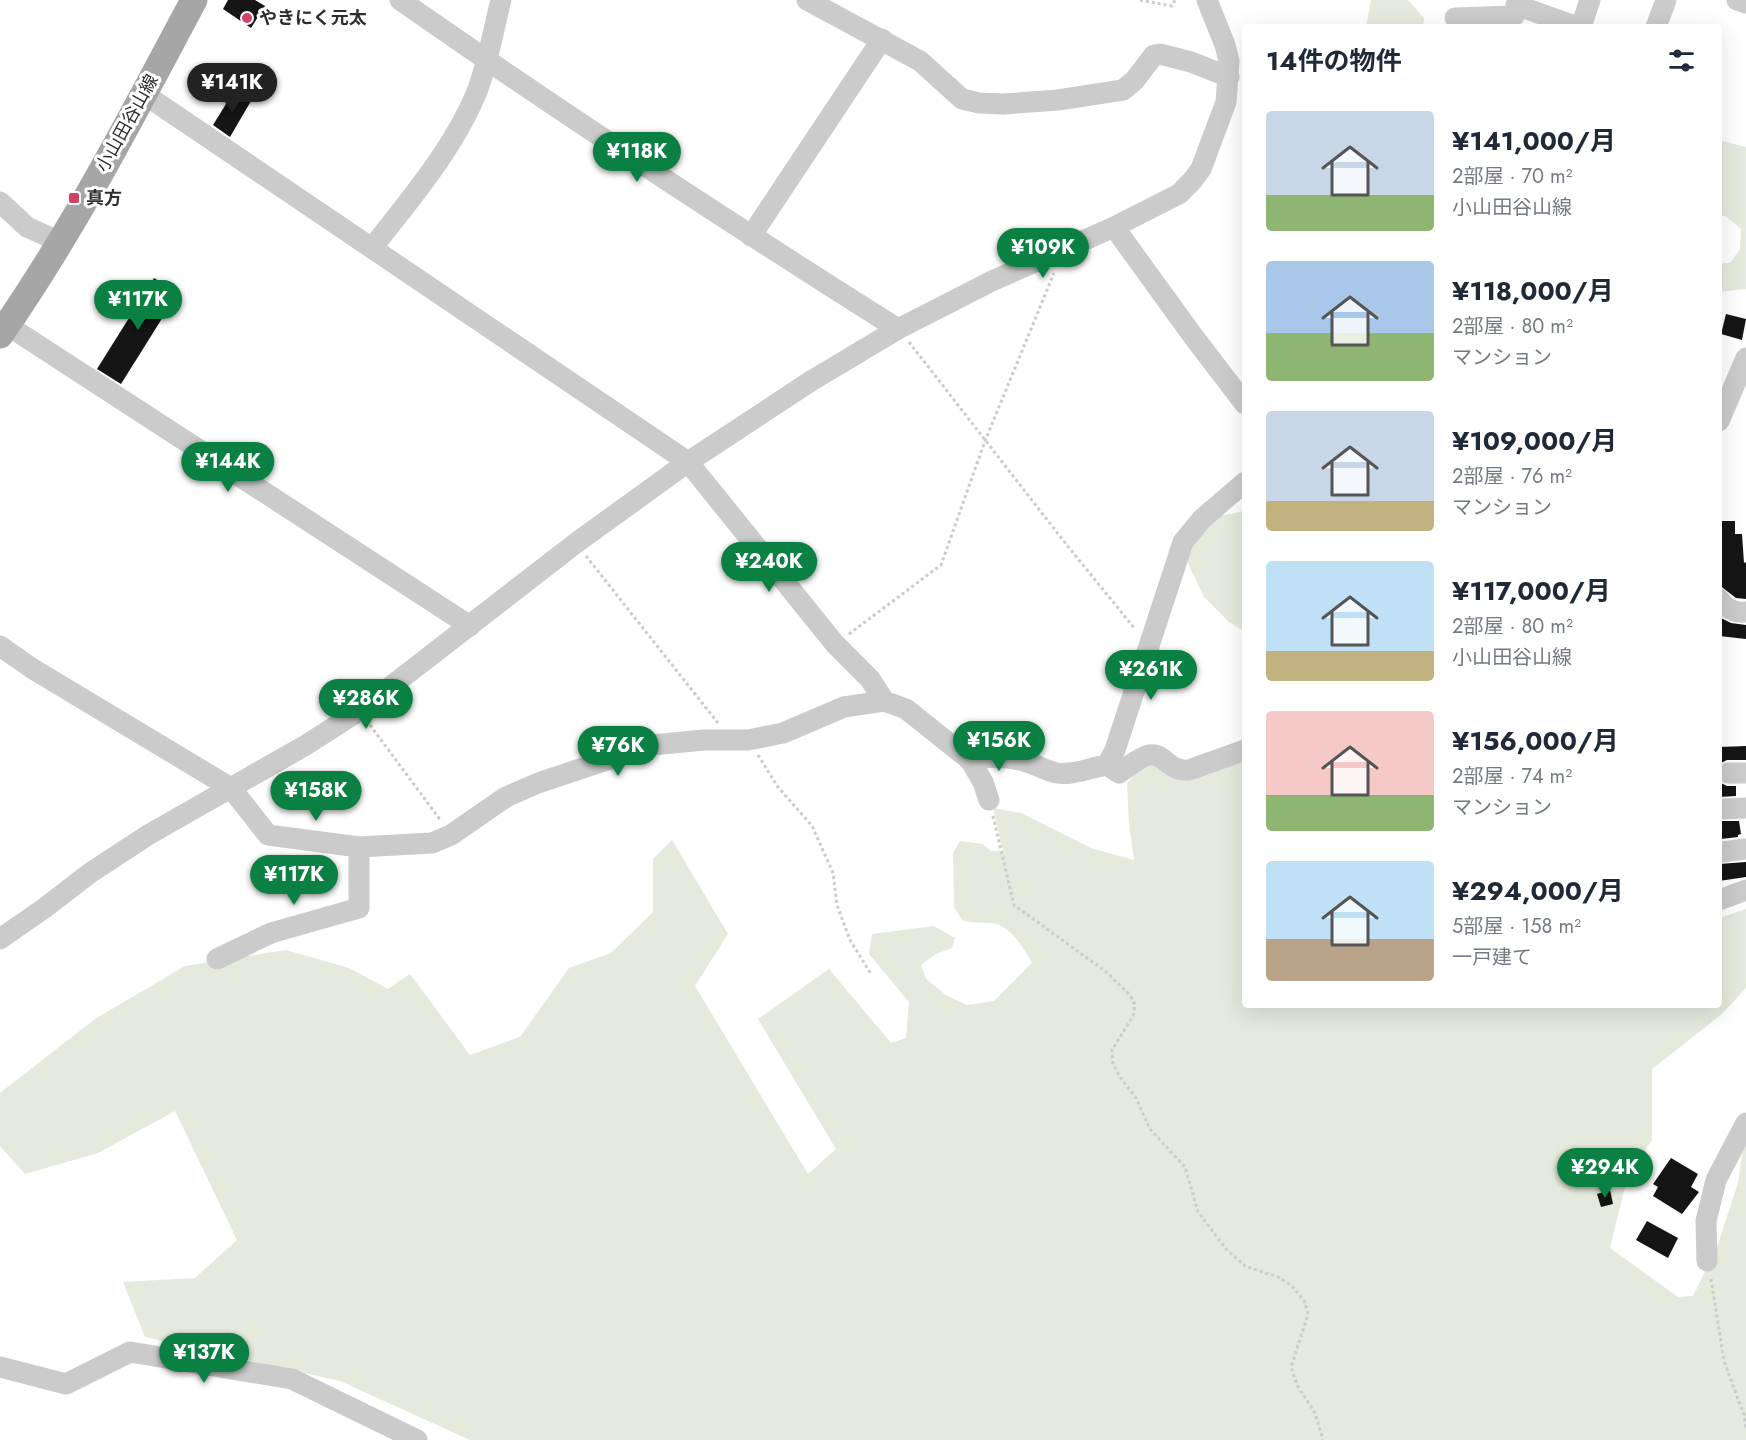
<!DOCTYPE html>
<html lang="ja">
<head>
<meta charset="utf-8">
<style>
  body { margin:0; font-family:Jost,"Noto Sans JP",sans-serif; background:#f6f6f7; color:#1f2937; height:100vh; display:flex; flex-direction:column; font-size:22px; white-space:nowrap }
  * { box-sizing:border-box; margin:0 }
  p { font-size:20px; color:#747a83 }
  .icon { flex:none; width:33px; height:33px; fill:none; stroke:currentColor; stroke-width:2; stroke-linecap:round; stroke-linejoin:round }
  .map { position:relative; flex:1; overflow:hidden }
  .drawer { position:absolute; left:1242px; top:24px; width:480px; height:984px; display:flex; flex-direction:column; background:#fff; border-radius:6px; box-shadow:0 6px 24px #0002 }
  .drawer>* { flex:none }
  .price { position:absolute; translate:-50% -51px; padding:0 14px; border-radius:21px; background:#0b8043; color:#fff; font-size:20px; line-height:39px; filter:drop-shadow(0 2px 3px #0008) }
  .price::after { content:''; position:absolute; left:50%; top:36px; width:18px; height:14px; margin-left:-9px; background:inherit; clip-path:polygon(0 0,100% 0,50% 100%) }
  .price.current { background:#222; color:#fff }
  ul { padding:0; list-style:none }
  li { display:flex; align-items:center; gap:18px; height:150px; padding:0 24px }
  li span { display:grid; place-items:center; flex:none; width:168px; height:120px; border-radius:6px; color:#555 }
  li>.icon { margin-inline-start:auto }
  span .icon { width:72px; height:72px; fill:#fffc; stroke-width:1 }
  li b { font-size:26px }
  h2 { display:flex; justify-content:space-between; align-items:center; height:72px; padding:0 24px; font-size:26px }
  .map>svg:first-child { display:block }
  .green { fill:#e5eadd }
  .building { fill:#151515 }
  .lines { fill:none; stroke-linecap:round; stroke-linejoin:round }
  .path { stroke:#cbcbcb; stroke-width:3; stroke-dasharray:3 3; stroke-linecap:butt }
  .minor { stroke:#cbcbcb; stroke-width:21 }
  .major { stroke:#a6a6a6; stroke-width:27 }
  .poi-dot { fill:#d24262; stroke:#fff; stroke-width:2 }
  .labels { text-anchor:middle; stroke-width:6; stroke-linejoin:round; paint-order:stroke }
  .poi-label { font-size:18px; font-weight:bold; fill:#2e2e2e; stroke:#fff; text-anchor:start }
  .street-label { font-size:18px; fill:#2e2e2e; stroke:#fff }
</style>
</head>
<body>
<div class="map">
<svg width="1746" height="1440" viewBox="0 0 1746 1440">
  <rect width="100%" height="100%" fill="#fff"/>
  <!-- green -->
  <g class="green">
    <polygon points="1371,0 1408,0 1424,18 1423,27 1366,27"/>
    <polygon points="1719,140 1746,147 1746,289 1719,292 1719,263 1730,263 1740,249 1741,229 1726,216 1719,216"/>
    <path d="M 1245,510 L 1245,632 L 1229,622 L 1204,597 L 1186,559 C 1193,544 1199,522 1217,517 C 1227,513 1234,515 1245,510 Z"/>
    <path d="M 1245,754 L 1245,1005 L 1719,1005 L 1719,918 L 1746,909 L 1746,988 L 1722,1014 L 1652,1069 L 1652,1140 L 1628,1175 L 1610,1248 L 1678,1297 L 1693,1296 L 1716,1250 L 1738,1183 L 1746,1130 L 1746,1440 L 470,1440 L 340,1381 L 145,1337 L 123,1282 L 195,1278 L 237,1240 L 175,1111 L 98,1153 L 25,1174 L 0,1146 L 0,1093 L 95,1019 L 185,966 L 286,950 L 349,968 L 388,989 L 410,974 L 470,1055 L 520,1037 L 569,968 L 611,953 L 653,912 L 653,859 L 672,840 L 728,934 L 695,986 L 808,1174 L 836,1149 L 758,1019 L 829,969 L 891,1043 L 906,1038 L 909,1002 L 869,954 L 872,934 L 934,926 L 955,938 L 952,948 L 936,954 L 921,965 L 926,979 L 946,995 L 967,1005 L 994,1001 L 1032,963 C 1023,948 1011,925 991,923 C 980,922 974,924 962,920 L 954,907 L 953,853 L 960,841 L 983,844 L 991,851 L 1003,851 L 993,808 L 1021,813 L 1091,848 L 1134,860 L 1129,823 L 1127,784 C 1136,773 1145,759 1161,764 Z"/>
  </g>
  <!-- building -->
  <g class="building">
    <polygon points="228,0 255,0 265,6 251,28 223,9"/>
    <polygon points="234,91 251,101 230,137 213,125"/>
    <polygon points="154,278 178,293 121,384 97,369"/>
    <polygon points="1726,314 1746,319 1742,340 1721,334"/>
    <polygon points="1719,521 1735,521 1735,534 1742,534 1744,563 1746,562 1746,599 1736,598 1719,585"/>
    <polygon points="1719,617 1731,623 1746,625 1746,639 1719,636"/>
    <polygon points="1746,746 1746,760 1727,760 1719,764 1719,747"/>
    <polygon points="1719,782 1727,786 1736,786 1736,796 1719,797"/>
    <polygon points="1719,821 1739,821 1741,834 1738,835 1738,837 1721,839"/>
    <polygon points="1746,862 1746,877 1719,881 1719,864"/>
    <polygon points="1671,1158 1698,1174 1691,1187 1699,1192 1682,1214 1653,1196 1658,1187 1653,1184"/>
    <polygon points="1610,1190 1613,1204 1601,1207 1597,1194"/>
    <polygon points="1647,1221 1678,1238 1668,1258 1636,1240"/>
  </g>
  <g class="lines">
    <!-- path -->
    <g class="path">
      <polyline points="1140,0 1172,6 1175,0"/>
      <polyline points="909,342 1062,539 1135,629"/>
      <polyline points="586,556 718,723"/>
      <polyline points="849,634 941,565 985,441 1054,273"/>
      <polyline points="370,725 441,821"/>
      <polyline points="758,755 778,787 812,826 833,873 837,905 850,940 871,974"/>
      <polyline points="993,816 1014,905 1105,971 1130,995 1135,1005 1133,1016 1112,1050 1113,1064 1120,1077 1136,1098 1150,1129 1185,1167 1198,1212 1227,1250 1245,1266 1278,1277 1292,1286 1305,1302 1308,1315 1291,1367 1297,1385 1315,1413 1323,1440"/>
      <polyline points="1711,1279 1724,1361 1744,1415 1746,1428"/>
    </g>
    <!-- minor -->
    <g class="minor">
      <path d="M 400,0 C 563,114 730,223 898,329"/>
      <polyline points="807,0 920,61 962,99 979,103 1003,104 1058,100 1123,90 1134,81 1154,55 1160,54 1191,62 1229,77"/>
      <polyline points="1737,0 1746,3"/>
      <polyline points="1516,5 1577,27"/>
      <polyline points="1455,18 1514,16"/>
      <polyline points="1581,27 1590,0"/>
      <polyline points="1656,27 1666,0"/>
      <polyline points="144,94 688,462 835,644 870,679 884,701"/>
      <polyline points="0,202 27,227 60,242"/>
      <polyline points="1114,227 1193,336 1245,404"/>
      <polyline points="751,236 882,39"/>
      <path d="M 373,247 C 410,199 452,151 476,94 C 488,64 493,31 501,0"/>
      <polyline points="7,325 470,626"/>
      <polyline points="1719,421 1746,358"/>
      <path d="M 1719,599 C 1725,608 1735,613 1746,612"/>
      <polyline points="0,646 33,669 231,788 268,835 359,847 432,843 451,835 506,797 538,783 652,745 704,740 748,740 783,733 844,707 884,701 906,709 970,760 983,782 989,800"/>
      <path d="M 970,760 C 990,756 1010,756 1030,763 C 1039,766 1047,771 1057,773 C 1071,776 1092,767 1107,765 L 1115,750 L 1183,542 L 1202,519 L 1245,482"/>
      <path d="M 1107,765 L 1119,773 C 1127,768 1139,757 1149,755 C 1164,752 1168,772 1189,770 L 1245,750"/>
      <polyline points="1728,773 1746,773"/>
      <polyline points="1723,809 1746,808"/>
      <polyline points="1722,852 1746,849"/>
      <polyline points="1719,900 1746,890"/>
      <polyline points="0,939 46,907 90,873 148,835 306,745 359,711 576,543 688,462 811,381 898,329 992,281 1114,227 1179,194 1192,181 1201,169 1226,102 1229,61 1225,45 1207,0"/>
      <polyline points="217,959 271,933 359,908 359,847"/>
      <polyline points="1707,1261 1706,1221 1716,1180 1746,1123"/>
      <polyline points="0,1367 66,1384 130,1352 292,1379 417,1440"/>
    </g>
    <!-- major -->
    <path class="major" d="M 0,335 C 74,229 133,114 194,0"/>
  </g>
  <!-- markers -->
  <g class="poi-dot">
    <circle cx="247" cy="18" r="6"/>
    <rect x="68" y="192" width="12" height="12" rx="3"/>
  </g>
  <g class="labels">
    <!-- poi labels -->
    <g class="poi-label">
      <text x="259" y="24">やきにく元太</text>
      <text x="86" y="204">真方</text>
    </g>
    <!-- street labels -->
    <g class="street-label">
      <text transform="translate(127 123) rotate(-61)" y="6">小山田谷山線</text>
    </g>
  </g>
</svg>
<b class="price current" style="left:232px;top:114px">¥141K</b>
<b class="price" style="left:637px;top:183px">¥118K</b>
<b class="price" style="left:1043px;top:279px">¥109K</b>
<b class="price" style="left:138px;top:331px">¥117K</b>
<b class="price" style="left:228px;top:493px">¥144K</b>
<b class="price" style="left:769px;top:593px">¥240K</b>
<b class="price" style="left:1151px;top:701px">¥261K</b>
<b class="price" style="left:366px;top:730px">¥286K</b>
<b class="price" style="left:999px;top:772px">¥156K</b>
<b class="price" style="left:618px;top:777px">¥76K</b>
<b class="price" style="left:316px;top:822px">¥158K</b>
<b class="price" style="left:294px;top:906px">¥117K</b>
<b class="price" style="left:1605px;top:1199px">¥294K</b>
<b class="price" style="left:204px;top:1384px">¥137K</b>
<section class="drawer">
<h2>14件の物件<svg class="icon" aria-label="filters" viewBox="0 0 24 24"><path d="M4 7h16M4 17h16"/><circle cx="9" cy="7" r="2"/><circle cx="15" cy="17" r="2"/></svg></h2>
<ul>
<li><span style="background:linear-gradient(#c9d6e8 70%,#8fb573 0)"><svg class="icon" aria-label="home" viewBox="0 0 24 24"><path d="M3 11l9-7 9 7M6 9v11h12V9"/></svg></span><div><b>¥141,000/月</b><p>2部屋 · 70 m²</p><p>小山田谷山線</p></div></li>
<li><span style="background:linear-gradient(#a9c7e8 60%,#8fb573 0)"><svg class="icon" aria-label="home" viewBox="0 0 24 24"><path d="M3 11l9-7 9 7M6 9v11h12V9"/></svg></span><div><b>¥118,000/月</b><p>2部屋 · 80 m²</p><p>マンション</p></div></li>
<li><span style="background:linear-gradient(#c9d6e8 75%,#c2b280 0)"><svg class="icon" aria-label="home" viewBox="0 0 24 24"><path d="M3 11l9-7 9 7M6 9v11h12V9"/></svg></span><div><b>¥109,000/月</b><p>2部屋 · 76 m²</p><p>マンション</p></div></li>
<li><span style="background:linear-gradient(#bfe0f5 75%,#c2b280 0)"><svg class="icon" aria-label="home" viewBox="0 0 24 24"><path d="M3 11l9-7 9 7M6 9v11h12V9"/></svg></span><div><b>¥117,000/月</b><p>2部屋 · 80 m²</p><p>小山田谷山線</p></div></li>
<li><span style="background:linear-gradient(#f6c9c9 70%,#8fb573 0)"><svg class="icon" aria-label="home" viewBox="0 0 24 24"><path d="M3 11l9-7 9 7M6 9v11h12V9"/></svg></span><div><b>¥156,000/月</b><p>2部屋 · 74 m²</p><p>マンション</p></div></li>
<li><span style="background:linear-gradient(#bfe0f5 65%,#b9a48a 0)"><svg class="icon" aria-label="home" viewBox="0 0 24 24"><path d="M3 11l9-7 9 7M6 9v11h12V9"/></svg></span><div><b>¥294,000/月</b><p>5部屋 · 158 m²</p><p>一戸建て</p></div></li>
</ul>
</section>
</div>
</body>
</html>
